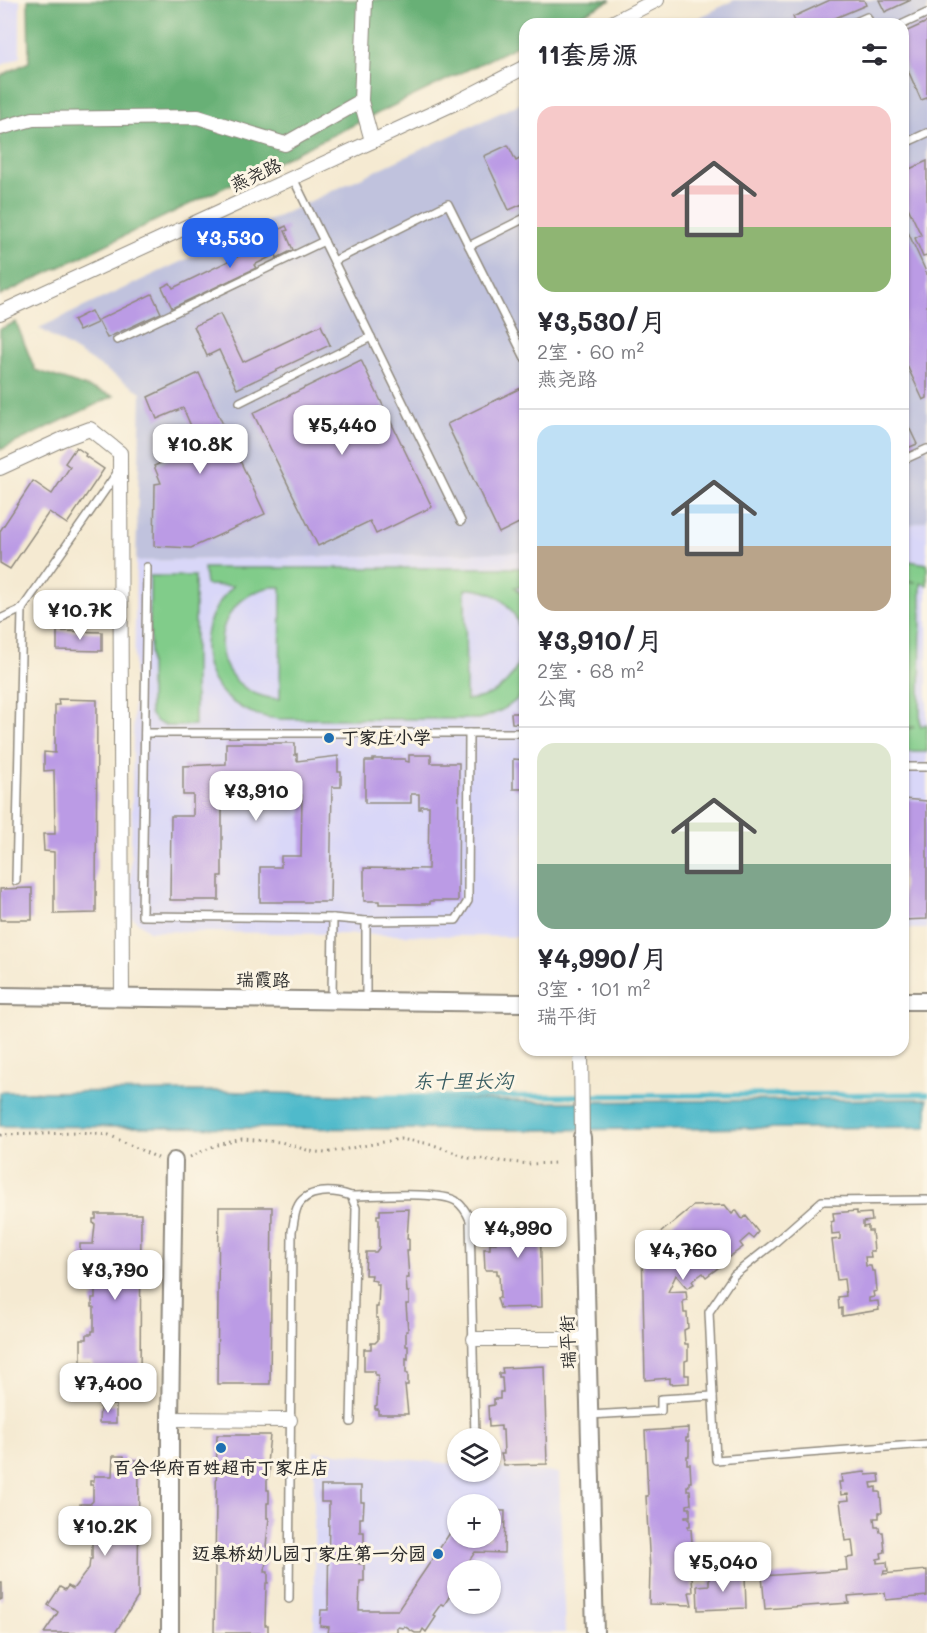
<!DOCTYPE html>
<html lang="zh">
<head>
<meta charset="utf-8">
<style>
  body { margin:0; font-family:Mali,"LXGW WenKai TC",sans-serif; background:#f7f7f7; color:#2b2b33; height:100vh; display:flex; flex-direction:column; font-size:22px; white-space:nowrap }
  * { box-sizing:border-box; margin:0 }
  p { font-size:20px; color:#7c7c81 }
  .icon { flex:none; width:33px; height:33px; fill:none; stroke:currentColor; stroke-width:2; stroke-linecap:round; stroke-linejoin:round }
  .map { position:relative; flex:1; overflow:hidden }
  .side { position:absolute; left:519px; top:18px; width:390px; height:1038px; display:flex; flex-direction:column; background:#fff; border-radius:18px; box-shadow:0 2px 4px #0004 }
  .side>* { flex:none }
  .controls { position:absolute; left:447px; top:1428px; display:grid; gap:12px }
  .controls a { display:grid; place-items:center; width:54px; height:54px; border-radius:50%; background:#fff; box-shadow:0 2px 4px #0004; font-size:30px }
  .price { position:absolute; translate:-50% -51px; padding:0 14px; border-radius:12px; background:#fff; color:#222; font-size:20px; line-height:39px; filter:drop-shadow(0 2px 3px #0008) }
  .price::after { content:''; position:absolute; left:50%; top:36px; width:18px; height:14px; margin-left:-9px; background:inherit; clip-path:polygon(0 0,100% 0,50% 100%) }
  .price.active { background:#2563eb; color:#fff }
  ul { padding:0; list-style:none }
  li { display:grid; align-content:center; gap:12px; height:318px; padding:0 18px }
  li+li { border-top:2px solid #e1e1e2 }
  li span { display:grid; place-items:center; height:186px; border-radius:18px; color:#555 }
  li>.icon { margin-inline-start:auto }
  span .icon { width:108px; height:108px; fill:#fffc; stroke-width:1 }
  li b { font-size:26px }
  h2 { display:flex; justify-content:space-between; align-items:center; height:72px; padding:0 18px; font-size:26px }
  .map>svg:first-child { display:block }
  .built { fill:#d9d7f8; fill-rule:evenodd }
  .industrial { fill:#c0c2dd }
  .green { fill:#81cc8a; stroke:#567c5a; stroke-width:1.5; fill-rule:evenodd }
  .forest { fill:#68b076; stroke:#4a6e50; stroke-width:1.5 }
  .water { fill:#4fbacb; stroke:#3d727b; stroke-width:1.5 }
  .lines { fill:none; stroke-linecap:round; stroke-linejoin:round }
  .stream { stroke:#4fbacb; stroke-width:5 }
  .building { fill:#bb9be5 }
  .service-casing { stroke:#908a7e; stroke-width:10 }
  .minor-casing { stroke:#908a7e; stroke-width:16 }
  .tertiary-casing { stroke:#908a7e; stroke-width:20 }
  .path { stroke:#908a7e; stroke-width:3; stroke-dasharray:1.5 4.5; stroke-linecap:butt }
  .service { stroke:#fff; stroke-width:7 }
  .minor { stroke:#fff; stroke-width:14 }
  .tertiary { stroke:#fff; stroke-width:16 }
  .poi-dot { fill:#1f6fb2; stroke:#fcf5e5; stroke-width:2 }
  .labels { text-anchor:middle; stroke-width:6; stroke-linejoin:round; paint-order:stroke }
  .street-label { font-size:18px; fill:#2b2b2b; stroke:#fcf5e5 }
  .poi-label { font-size:18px; font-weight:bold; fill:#2b2b2b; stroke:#fcf5e5; text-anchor:start }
  .water-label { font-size:20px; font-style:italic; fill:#385d63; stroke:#fcf5e5 }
</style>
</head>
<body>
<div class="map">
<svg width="927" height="1633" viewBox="0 0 927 1633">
  <rect width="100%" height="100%" fill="#fcf5e5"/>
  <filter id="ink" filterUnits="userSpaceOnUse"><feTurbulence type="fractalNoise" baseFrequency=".0167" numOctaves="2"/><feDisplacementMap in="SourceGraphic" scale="12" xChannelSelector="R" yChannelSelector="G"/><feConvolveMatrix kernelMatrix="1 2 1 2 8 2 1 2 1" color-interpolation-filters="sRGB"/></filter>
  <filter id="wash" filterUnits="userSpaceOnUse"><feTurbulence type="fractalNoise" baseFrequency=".008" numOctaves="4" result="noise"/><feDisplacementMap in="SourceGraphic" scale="24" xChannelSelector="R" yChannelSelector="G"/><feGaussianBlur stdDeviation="1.35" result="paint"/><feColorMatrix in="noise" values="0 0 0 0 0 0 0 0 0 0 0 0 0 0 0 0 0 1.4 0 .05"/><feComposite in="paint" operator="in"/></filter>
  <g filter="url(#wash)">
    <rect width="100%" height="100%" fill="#f5ead2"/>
    <!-- built -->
    <g class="built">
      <polygon points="0,0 20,0 20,57 0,66"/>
      <polygon points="927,520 927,929 903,929 903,527"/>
      <polygon points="525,552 525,937 149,931 130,916 136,561"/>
      <path d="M 314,1451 L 457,1464 L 458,1472 L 490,1472 L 491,1467 L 559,1473 L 565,1633 L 314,1633 ZM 458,1504 L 490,1504 L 490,1538 L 458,1538 ZM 458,1570 L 490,1570 L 490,1604 L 458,1604 Z"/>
    </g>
    <!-- industrial -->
    <g class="industrial">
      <polygon points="734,0 927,0 927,520 903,527 903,24 687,24"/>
      <polygon points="525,101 525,552 136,561 141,392 39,328"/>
    </g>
    <!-- green -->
    <g class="green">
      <polygon points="903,560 927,564 927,585 921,583 920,726 927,724 927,752 903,752 903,730 915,727 903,727 903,582 916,582 903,580"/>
      <path d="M 204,568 L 525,568 L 525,587 L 515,587 L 525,598 L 525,691 C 513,706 497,714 478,719 L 279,719 C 204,712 181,637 233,586 L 206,585 ZM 270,587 L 281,587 L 280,699 C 207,695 200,604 270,587 ZM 465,589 C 538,587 542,695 466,700 Z"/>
      <path d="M 150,576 L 195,576 L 195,725 C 178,726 159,731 150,713 Z"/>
    </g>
    <!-- forest -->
    <g class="forest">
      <polygon points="28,0 611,0 562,24 525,24 525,42 0,296 0,76 29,62"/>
      <polygon points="16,322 35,370 114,396 0,450 0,329"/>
    </g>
    <!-- water -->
    <polygon class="water" points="216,1091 545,1102 927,1099 927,1127 533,1130 0,1126 0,1092"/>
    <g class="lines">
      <!-- stream -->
      <polyline class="stream" points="380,1097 927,1094"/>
    </g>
    <g id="blocks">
      <!-- building -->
      <g class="building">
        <polygon points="830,0 864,0 866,5 833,19 834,21 828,24 796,24 793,17"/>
        <polygon points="879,0 911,0 885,12"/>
        <polygon points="927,22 927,98 921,100 903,59 903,33"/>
        <polygon points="508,145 516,161 525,156 525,203 509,210 484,156"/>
        <polygon points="927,161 927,256 923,257 915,238 921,235 903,197 903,172"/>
        <polygon points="903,221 927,274 927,398 923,400 903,357"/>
        <polygon points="286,226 288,230 285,231 293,250 277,258 276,254 254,265 256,268 172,308 162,287 170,283 173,288 239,256 237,251 245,247 247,251 269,241 266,236"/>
        <polygon points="152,294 161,313 107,338 98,320"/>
        <polygon points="91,311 97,323 79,331 73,320"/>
        <polygon points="220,314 243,362 321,325 330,345 237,389 219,350 207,356 194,326"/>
        <polygon points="361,360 432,507 376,534 370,521 318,546 253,413"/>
        <polygon points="199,373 265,514 191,548 154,546 155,484 161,483 154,466 198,447 198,442 183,408 157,419 148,397"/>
        <polygon points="525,386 525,520 499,533 447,424"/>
        <polygon points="907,423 917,444 903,450 903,425"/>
        <polygon points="76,447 86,454 85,456 104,469 67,524 49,512 10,569 0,563 0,531 33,481 52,494 70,467 65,463"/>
        <polygon points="57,631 102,632 102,651 57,650"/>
        <polygon points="58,699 97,700 96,913 54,914 54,852 44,851 43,834 55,834 54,770 44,771 44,752 55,753 55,705 59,705"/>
        <polygon points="511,713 525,713 525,724 512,723"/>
        <polygon points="226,743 295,743 295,755 297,754 297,761 338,756 338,772 341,772 341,787 332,787 330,902 260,902 260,867 281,867 281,856 301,856 302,795 222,795 222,876 219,876 219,900 170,900 171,816 193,816 193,795 183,795 183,766 226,764"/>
        <polygon points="409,755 431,755 431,763 459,763 458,901 430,901 430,904 379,904 379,901 364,901 364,868 428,869 429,806 421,806 421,809 419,809 419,794 411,794 411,803 365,803 365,761 373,761 373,759 405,759 405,761 409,762"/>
        <polygon points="513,759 525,760 525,789 513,789"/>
        <polygon points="903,799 927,801 927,919 903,920"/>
        <polygon points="32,888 32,920 0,920 0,889"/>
        <polygon points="725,1205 732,1214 736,1210 742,1219 746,1216 758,1232 753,1238 749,1235 740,1243 743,1247 729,1257 726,1255 716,1263 719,1267 706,1277 703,1273 692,1281 694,1284 687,1288 676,1275 668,1292 686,1291 687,1300 683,1301 684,1313 687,1313 688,1328 684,1330 685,1344 688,1344 688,1360 685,1361 685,1375 689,1375 689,1383 670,1384 670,1378 645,1380 642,1248 693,1206"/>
        <polygon points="219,1207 272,1207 270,1384 217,1384"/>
        <polygon points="409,1209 407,1239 409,1239 409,1250 407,1250 409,1278 406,1278 407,1292 409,1292 409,1304 406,1304 408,1331 406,1331 406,1346 408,1346 408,1359 406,1358 406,1373 408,1373 408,1385 405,1385 408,1414 378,1414 378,1409 375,1409 375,1406 377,1405 378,1375 375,1375 375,1371 364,1371 364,1349 371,1349 371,1343 375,1343 378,1340 378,1318 376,1318 376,1307 378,1307 379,1284 376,1284 376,1281 371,1280 372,1275 365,1275 366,1252 376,1252 379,1248 379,1219 377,1219 377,1215 380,1215 380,1210"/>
        <polygon points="540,1210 542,1307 500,1308 497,1298 500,1298 499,1274 497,1274 497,1270 485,1270 484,1249 490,1249 490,1243 496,1243 496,1236 499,1236 498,1221 496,1222 495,1216 499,1216 499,1211"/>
        <polygon points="857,1211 857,1214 871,1213 872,1221 863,1222 863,1227 868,1226 868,1231 872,1231 874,1251 870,1251 871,1257 865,1257 866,1266 871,1266 872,1271 875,1271 877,1291 873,1292 874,1297 869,1298 869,1302 878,1301 879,1310 842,1316 842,1308 839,1309 838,1297 846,1296 844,1279 837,1280 832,1240 840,1239 840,1233 832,1234 831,1222 834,1221 833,1213"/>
        <polygon points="96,1214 141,1214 140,1388 95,1388 95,1386 91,1386 91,1381 94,1381 94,1365 92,1365 92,1362 81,1362 81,1339 87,1339 87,1334 92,1334 92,1331 94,1331 94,1307 92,1307 92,1298 95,1298 95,1279 93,1279 93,1272 87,1272 87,1266 80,1266 80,1244 93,1244 95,1224 93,1223 93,1219 96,1219"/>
        <polygon points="544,1366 547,1464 504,1465 501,1454 504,1454 503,1430 501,1430 501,1426 489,1427 488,1406 494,1405 494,1399 500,1399 500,1392 503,1392 502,1378 499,1378 499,1373 503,1373 502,1368"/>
        <polygon points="100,1405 116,1405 116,1423 99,1423"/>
        <polygon points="688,1428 688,1438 686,1438 686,1441 689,1441 689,1456 687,1456 687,1464 690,1464 691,1482 689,1482 689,1486 687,1486 687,1490 690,1490 691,1504 687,1505 687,1508 690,1508 690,1516 685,1516 685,1518 690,1518 690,1526 688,1526 688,1529 691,1529 692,1543 688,1544 691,1552 692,1552 693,1569 689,1573 690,1577 692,1577 693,1592 689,1592 692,1605 649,1604 650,1570 646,1496 648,1496 645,1431"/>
        <polygon points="217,1435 270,1435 267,1464 270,1464 269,1476 267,1476 267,1490 269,1490 269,1503 267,1503 267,1518 269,1518 266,1546 268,1546 268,1558 266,1557 265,1572 268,1572 268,1583 266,1583 265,1625 268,1625 268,1633 214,1633"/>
        <polygon points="113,1456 124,1456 124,1460 139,1460 138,1597 115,1633 44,1633 57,1614 58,1612 48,1605 60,1587 65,1590 68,1586 73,1589 89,1568 90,1559 92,1559 92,1535 86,1532 86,1527 80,1527 80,1504 90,1504 93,1501 93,1485 90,1485 90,1481 94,1481 94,1476 112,1476"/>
        <polygon points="865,1472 866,1475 879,1474 880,1482 871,1483 872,1488 876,1487 876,1492 880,1492 882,1512 879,1512 879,1518 874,1518 875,1527 879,1527 880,1532 883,1532 885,1552 881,1553 882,1558 877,1559 877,1563 887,1562 888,1571 884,1571 883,1574 927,1570 927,1596 886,1600 885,1593 848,1596 849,1603 765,1609 762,1576 847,1570 846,1558 854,1557 852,1540 845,1541 840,1501 849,1500 848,1494 841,1495 839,1482 842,1482 841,1475"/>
        <polygon points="321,1486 361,1486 361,1502 364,1502 363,1518 360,1518 360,1532 364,1532 364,1549 359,1549 359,1564 364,1564 364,1581 360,1581 359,1610 398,1610 458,1521 458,1538 490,1538 490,1511 505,1511 504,1553 475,1552 467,1564 470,1566 467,1570 458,1570 458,1579 451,1589 453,1591 444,1605 441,1604 433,1615 436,1617 426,1632 423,1629 421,1633 415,1633 404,1626 403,1628 397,1627 397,1633 328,1633 329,1627 320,1626 321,1610 328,1610 329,1502 321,1502"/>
        <polygon points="745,1575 746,1608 698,1610 697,1586 709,1585 709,1576"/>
        <polygon points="0,1583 2,1583 2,1599 0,1600"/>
      </g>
    </g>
  </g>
  <g filter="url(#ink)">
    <use href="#blocks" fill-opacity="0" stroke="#908a7e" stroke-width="1.5"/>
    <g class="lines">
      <!-- service casing -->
      <g class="service-casing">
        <g id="service">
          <polyline points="851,24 867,17 870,24"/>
          <polyline points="903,24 927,13"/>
          <polyline points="903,144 927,133"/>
          <polyline points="293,178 461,521"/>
          <polyline points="469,246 525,218"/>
          <polyline points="334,261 448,204 525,358"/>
          <polyline points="117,340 324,241"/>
          <polyline points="240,402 371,337"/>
          <polyline points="903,460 927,449"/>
          <polyline points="147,567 142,916 333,918"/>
          <polyline points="0,619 22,609"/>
          <polyline points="145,733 525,733"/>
          <polyline points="903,767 927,767"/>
          <polyline points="16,881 22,609 117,473"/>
          <polyline points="366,921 456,920 468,901 469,733"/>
          <polyline points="332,1000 333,918 366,921 366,1000"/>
          <path d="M 351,1196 C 372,1196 441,1191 456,1201 C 463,1206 467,1213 470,1220 L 475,1438"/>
          <polyline points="927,1200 822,1201 772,1245 734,1275 709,1312 716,1460 927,1444"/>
          <polyline points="589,1415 661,1411 661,1399 713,1396"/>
          <path d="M 289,1599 L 292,1231 C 294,1224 294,1215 297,1208 C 305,1188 334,1190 351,1196 L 356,1208 L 351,1422"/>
        </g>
      </g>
      <!-- minor casing -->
      <g class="minor-casing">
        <g id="minor">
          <polyline points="365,0 361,101 372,141"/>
          <polyline points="610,24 657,0"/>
          <polyline points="0,128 33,119 198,117 285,144 361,101"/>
          <polyline points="0,313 455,103 525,67"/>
          <polyline points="0,468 63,439 90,429 120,453 122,997"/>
          <polyline points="581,1050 582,1137"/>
          <polyline points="474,1339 587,1339"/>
          <polyline points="170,1419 290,1420"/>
        </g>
      </g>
      <!-- tertiary casing -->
      <g class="tertiary-casing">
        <g id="tertiary">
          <polyline points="0,996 525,1003"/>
          <polyline points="903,1001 927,1001"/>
          <polyline points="582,1137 595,1633"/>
          <polyline points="170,1633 170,1419 174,1161"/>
        </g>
      </g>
      <!-- path -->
      <g class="path">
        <polyline points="0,1135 78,1133 109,1135 158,1158"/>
        <polyline points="190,1157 214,1146 242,1139 281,1142 310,1151 325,1153 400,1139 431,1144 469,1158 530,1164 557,1163"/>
      </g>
      <!-- service -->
      <use href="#service" class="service"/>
      <!-- minor -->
      <use href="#minor" class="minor"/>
      <!-- tertiary -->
      <use href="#tertiary" class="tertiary"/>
    </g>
  </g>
  <!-- markers -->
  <g class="poi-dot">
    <circle cx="329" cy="738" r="6"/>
    <circle cx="221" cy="1448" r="6"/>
    <circle cx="438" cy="1554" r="6"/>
  </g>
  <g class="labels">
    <!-- street labels -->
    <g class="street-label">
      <text transform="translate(256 175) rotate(-25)" y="6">燕尧路</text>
      <text transform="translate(263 980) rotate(1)" y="6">瑞霞路</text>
      <text transform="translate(568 1342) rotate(-92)" y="6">瑞平街</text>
    </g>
    <!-- poi labels -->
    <g class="poi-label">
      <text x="341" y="744">丁家庄小学</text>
      <text x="221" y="1474" text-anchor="middle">百合华府百姓超市丁家庄店</text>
      <text x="426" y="1560" text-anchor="end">迈皋桥幼儿园丁家庄第一分园</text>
    </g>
    <!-- water labels -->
    <g class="water-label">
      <text x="463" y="1088">东十里长沟</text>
    </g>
  </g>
</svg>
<div class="controls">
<a><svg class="icon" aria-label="layers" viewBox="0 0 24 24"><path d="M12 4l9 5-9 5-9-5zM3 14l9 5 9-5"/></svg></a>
<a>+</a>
<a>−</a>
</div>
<b class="price active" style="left:230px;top:269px">¥3,530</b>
<b class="price" style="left:342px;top:456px">¥5,440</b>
<b class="price" style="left:200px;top:475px">¥10.8K</b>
<b class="price" style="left:80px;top:641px">¥10.7K</b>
<b class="price" style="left:256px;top:822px">¥3,910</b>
<b class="price" style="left:518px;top:1259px">¥4,990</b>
<b class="price" style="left:683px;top:1281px">¥4,760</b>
<b class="price" style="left:115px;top:1301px">¥3,790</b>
<b class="price" style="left:108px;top:1414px">¥7,400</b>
<b class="price" style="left:105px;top:1557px">¥10.2K</b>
<b class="price" style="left:723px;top:1593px">¥5,040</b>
<section class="side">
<h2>11套房源<svg class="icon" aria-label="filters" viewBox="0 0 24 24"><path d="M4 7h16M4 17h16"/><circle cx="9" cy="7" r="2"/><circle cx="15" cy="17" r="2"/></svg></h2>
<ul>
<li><span style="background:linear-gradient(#f6c9c9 65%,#8fb573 0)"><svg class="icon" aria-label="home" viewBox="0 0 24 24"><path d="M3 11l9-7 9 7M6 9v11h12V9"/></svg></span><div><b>¥3,530/月</b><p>2室 · 60 m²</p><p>燕尧路</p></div></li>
<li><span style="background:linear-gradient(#bfe0f5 65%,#b9a48a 0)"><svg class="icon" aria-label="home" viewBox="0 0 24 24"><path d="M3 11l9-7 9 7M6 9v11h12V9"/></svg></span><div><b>¥3,910/月</b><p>2室 · 68 m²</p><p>公寓</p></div></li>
<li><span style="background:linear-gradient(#dfe7d0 65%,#7fa58c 0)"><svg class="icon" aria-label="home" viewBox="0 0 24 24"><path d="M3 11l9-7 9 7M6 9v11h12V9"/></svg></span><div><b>¥4,990/月</b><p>3室 · 101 m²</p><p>瑞平街</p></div></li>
</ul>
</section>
</div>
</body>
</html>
